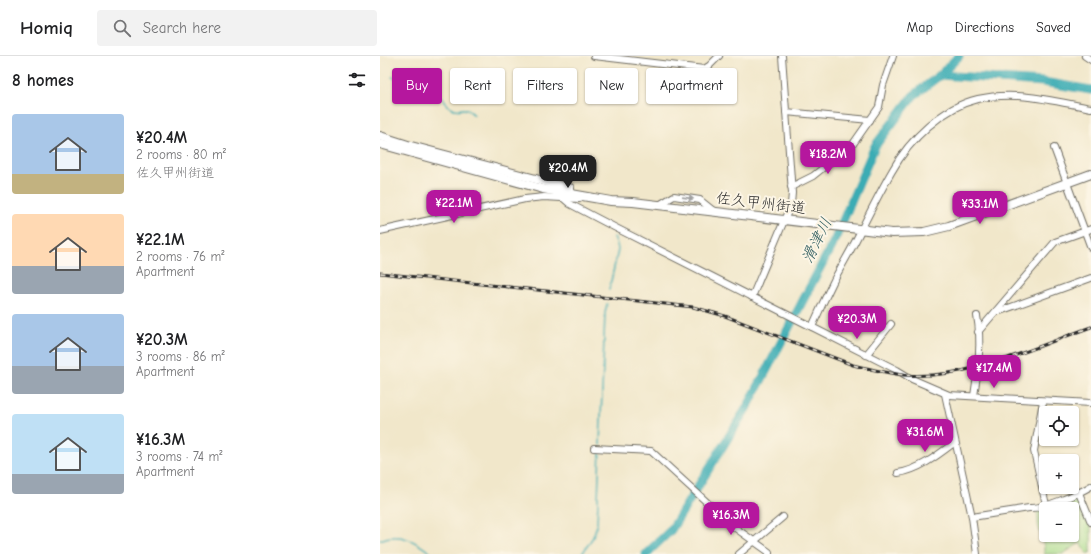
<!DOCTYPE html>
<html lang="en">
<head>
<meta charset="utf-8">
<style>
  body { margin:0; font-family:"Comic Neue","Klee One",sans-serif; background:#f2f2f2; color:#202124; height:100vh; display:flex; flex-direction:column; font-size:15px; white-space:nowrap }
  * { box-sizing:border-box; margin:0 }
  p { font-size:13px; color:#757577 }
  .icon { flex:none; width:22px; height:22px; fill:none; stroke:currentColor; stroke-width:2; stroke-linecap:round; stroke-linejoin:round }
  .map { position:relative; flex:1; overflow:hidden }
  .details { display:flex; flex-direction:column; background:#fff; width:380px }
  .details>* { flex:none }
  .hud { position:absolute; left:12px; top:12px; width:380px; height:36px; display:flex; gap:8px }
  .controls { position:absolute; left:659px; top:350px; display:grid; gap:8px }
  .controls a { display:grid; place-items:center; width:40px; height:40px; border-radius:4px; background:#fff; box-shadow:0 1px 3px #0004; font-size:20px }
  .price { position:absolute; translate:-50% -34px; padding:0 9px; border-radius:8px; background:#b5179e; color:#fff; font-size:13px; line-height:26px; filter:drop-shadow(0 1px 2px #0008) }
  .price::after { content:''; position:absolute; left:50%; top:24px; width:12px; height:9px; margin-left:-6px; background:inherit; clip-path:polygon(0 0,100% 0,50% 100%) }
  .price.on { background:#222; color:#fff }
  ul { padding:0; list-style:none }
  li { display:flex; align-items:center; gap:12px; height:100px; padding:0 12px }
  li span { display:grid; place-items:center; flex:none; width:112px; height:80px; border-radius:4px; color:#555 }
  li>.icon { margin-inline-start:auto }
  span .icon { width:48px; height:48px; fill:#fffc; stroke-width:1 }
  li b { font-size:17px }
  h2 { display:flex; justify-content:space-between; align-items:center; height:48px; padding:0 12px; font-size:17px }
  .pill { padding:0 14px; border-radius:4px; background:#fff; box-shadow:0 1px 3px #0004; font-size:14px; line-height:36px }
  .pill.on { background:#b5179e; color:#fff }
  header { display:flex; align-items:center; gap:24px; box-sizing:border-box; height:56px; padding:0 20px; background:#fff; border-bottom:1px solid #e0e0e0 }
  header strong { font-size:19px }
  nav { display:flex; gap:22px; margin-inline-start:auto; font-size:14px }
  .search { width:280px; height:36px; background:#f2f2f2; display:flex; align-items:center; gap:10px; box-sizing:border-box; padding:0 14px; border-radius:4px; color:#757577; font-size:15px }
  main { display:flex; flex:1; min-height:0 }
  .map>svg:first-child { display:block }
  .green { fill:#a7db8b; stroke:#69835b; fill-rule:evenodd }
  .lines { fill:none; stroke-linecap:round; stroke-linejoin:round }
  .stream { stroke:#3bacb4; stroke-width:1.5 }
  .river { stroke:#3bacb4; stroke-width:9 }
  .minor-casing { stroke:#706d63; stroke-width:8 }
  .major-casing { stroke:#706d63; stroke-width:10 }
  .minor { stroke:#fff; stroke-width:6 }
  .major { stroke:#fff; stroke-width:8 }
  .rail-casing { stroke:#2b2b2b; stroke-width:3 }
  .rail { stroke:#fcf5e5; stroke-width:1.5; stroke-dasharray:4.5; stroke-linecap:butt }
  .oneway { fill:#a0a0a0 }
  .labels { text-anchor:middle; stroke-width:4; stroke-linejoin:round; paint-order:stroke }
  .street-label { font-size:15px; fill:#2b2b2b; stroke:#fcf5e5 }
  .water-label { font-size:16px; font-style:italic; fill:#315f62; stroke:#fcf5e5 }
</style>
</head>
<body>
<header>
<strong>Homiq</strong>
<div class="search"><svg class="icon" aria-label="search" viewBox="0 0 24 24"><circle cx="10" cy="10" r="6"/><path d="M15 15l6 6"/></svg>Search here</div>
<nav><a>Map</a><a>Directions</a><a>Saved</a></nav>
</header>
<main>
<section class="details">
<h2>8 homes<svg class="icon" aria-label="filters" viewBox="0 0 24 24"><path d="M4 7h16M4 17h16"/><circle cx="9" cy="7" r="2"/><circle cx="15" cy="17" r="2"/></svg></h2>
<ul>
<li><span style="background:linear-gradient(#a9c7e8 75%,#c2b280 0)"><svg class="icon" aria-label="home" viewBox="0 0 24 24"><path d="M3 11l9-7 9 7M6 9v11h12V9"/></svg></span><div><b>¥20.4M</b><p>2 rooms · 80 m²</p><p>佐久甲州街道</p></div></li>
<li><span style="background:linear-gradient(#ffd9b3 65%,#9aa5b1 0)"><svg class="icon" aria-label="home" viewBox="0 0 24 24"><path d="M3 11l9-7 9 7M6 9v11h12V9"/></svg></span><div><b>¥22.1M</b><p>2 rooms · 76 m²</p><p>Apartment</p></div></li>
<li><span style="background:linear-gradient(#a9c7e8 65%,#9aa5b1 0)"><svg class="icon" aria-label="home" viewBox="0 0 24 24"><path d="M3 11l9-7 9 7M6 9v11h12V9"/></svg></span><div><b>¥20.3M</b><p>3 rooms · 86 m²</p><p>Apartment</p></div></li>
<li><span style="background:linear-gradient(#bfe0f5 75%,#9aa5b1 0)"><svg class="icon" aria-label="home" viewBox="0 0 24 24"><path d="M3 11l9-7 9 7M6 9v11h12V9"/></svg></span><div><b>¥16.3M</b><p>3 rooms · 74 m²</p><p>Apartment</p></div></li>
</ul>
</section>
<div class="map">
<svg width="711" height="498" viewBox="0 0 711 498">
  <rect width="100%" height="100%" fill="#fcf5e5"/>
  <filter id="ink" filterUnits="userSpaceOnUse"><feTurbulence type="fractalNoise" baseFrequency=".025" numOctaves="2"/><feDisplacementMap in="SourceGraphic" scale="8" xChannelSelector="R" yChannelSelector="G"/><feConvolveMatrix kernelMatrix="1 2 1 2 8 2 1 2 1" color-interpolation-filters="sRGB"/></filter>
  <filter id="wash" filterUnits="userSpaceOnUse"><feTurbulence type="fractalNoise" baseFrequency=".012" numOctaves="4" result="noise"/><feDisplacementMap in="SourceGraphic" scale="16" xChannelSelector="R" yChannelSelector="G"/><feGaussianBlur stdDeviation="0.9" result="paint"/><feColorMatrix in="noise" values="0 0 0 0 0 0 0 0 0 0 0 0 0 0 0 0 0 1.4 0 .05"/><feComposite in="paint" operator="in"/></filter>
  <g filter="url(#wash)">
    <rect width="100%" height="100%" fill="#f1e7ca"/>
    <!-- green -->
    <path class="green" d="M 695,439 L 698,440 L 711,471 L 711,496 L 708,498 L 700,487 L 683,498 L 664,498 L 664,491 L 658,470 L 657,454 ZM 666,453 L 692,453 L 692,479 L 666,479 Z"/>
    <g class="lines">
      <!-- stream -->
      <g class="stream">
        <polyline points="12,21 38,30"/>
        <path d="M 42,32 C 48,35 58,38 63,42 C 67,46 67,52 74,53 C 84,55 84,49 94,59"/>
        <polyline points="163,102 167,108 182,116"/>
        <polyline points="229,234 238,194 237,188 234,181"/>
        <polyline points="220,389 225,257 227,248"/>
        <path d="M 0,484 C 20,475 37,486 52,498"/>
        <polyline points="202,498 213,481 217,469 220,393"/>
      </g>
      <!-- river -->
      <g class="river">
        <polyline points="560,19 663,26 711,34"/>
        <polyline points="266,498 291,474 369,348 455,183 495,90 533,40 560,19 579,0"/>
      </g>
    </g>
  </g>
  <g filter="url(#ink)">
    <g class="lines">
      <!-- minor casing -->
      <g class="minor-casing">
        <g id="minor">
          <polyline points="214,0 324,13 329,10 339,0"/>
          <polyline points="705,0 711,4"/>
          <polyline points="406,56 490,64"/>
          <polyline points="674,92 711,192"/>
          <polyline points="411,131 433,120 473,88 499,51 503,29 513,0"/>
          <polyline points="182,141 190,148 236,172 517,314 532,323 569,339 711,347"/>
          <polyline points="279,149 294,140 320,144 335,156"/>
          <polyline points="0,175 145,143 164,141 199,143"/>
          <polyline points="372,241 411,148 412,137 402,0"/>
          <polyline points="617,255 620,255 711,222"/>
          <path d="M 432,271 C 439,255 446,240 454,224 C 463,207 473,191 481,174 C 491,154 501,134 512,115 C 529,84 563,51 598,43 C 636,34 673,45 711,52"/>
          <polyline points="598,276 675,186 711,173"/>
          <polyline points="486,299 511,268"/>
          <polyline points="565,338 592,461 597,498"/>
          <path d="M 594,340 C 598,314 602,286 597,260"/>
          <polyline points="663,345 654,395 666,449"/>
          <polyline points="214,392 271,395 354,471 389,496 389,498"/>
          <path d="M 518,417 C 539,414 558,399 575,386"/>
          <polyline points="699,437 711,466"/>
          <path d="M 592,461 L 649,452 C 664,453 698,438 711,430"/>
          <polyline points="359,498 403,461"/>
        </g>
      </g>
      <!-- major casing -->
      <g class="major-casing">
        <g id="major">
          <polyline points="0,80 31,90 190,132"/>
          <polyline points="0,88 163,133 231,145 253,146 512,177 544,176 569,170 711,118"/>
        </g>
      </g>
      <!-- minor -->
      <use href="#minor" class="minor"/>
      <!-- major -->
      <use href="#major" class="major"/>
      <!-- rail casing -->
      <g class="rail-casing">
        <path id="rail" d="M 0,217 L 313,251 L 345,260 L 473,309 C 490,313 507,317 524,319 C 588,324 652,292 711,271"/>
      </g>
      <!-- rail -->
      <use href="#rail" class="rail"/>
    </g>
    <!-- one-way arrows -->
    <defs><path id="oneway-solid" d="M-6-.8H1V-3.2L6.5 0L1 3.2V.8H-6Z"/></defs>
    <use class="oneway" href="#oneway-solid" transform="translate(308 142) rotate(8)"/>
  </g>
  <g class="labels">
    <!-- street labels -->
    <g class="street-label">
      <text transform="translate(381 147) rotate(7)" y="5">佐久甲州街道</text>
    </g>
    <!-- water labels -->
    <g class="water-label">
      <text transform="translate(436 184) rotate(-64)" y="6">滑津川</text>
    </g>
  </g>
</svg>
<div class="controls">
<a><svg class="icon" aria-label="locate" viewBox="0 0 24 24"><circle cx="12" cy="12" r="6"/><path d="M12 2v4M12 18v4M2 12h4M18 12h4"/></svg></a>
<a>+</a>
<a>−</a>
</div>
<b class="price" style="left:448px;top:119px">¥18.2M</b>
<b class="price on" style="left:188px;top:133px">¥20.4M</b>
<b class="price" style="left:74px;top:168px">¥22.1M</b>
<b class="price" style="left:600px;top:169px">¥33.1M</b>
<b class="price" style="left:477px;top:284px">¥20.3M</b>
<b class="price" style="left:614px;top:333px">¥17.4M</b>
<b class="price" style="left:545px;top:397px">¥31.6M</b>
<b class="price" style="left:351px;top:480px">¥16.3M</b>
<div class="hud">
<a class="pill on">Buy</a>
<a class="pill">Rent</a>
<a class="pill">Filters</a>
<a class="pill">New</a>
<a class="pill">Apartment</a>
</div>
</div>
</main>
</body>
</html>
